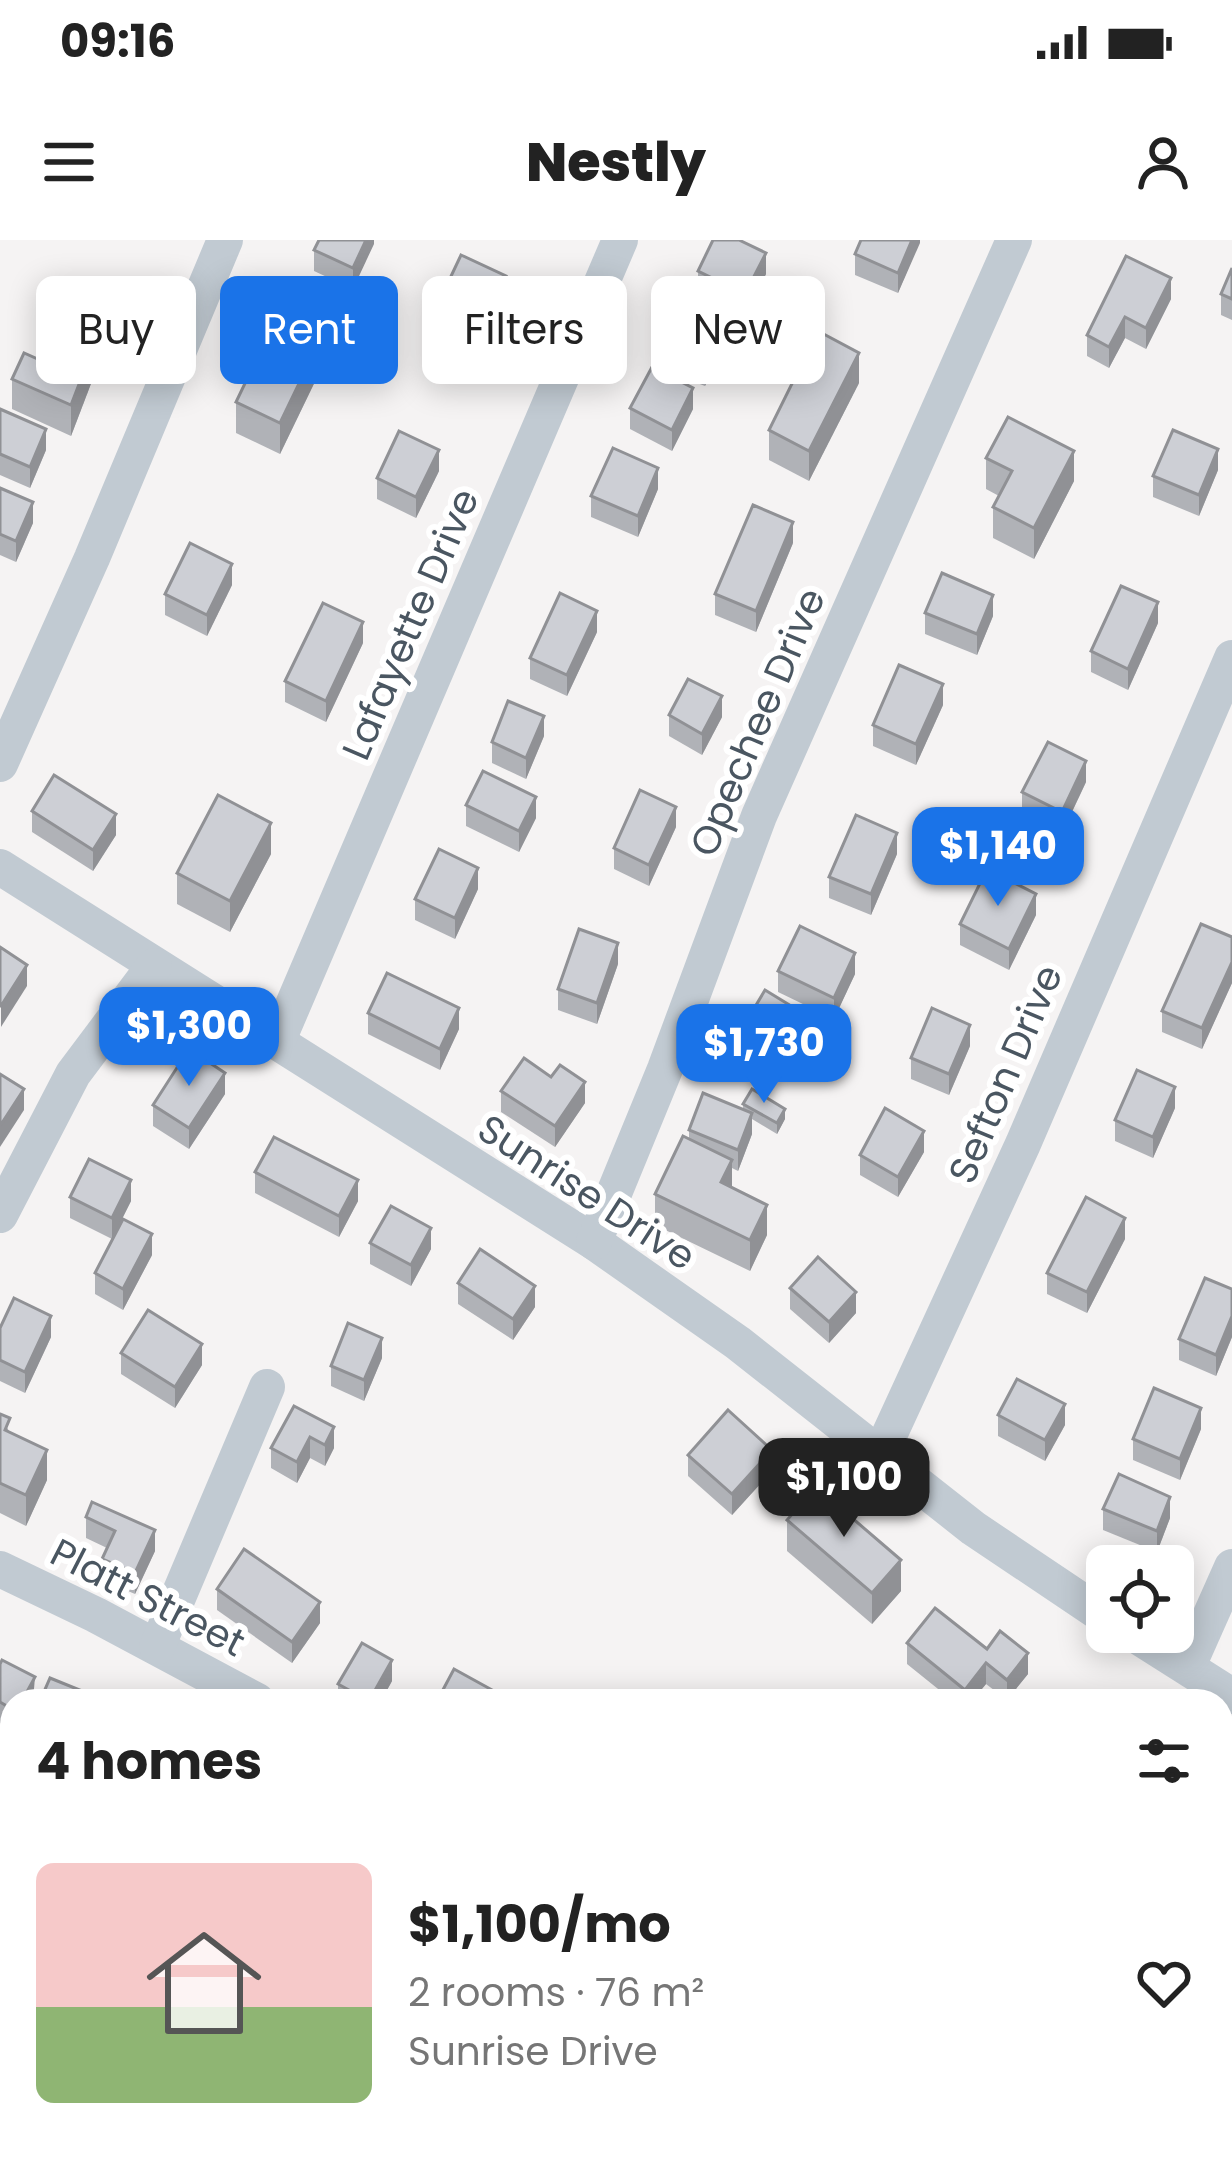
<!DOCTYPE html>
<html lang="en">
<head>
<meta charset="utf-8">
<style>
  body { margin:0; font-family:Poppins,sans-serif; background:#f6f6f6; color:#222; height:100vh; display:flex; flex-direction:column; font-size:45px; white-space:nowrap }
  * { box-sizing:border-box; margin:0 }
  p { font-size:39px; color:#767676 }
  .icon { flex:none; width:66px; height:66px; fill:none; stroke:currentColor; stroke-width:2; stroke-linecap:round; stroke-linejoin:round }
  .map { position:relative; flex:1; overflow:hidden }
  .panel { position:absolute; left:0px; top:1449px; width:1233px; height:471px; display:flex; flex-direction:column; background:#fff; border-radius:36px 36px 0 0; box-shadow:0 6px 30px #0003 }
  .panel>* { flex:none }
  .guide { position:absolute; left:36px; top:36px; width:1161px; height:108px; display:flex; gap:24px }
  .buttons { position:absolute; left:1086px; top:1305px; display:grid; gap:24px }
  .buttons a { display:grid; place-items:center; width:108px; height:108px; border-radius:18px; background:#fff; box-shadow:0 6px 30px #0003; font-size:60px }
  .price { position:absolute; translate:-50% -102px; padding:0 27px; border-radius:24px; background:#1a73e8; color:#fff; font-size:39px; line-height:78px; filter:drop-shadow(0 3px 6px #0008) }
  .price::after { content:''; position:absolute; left:50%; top:72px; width:36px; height:27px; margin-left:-18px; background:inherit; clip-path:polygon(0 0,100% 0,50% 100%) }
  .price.current { background:#222; color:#fff }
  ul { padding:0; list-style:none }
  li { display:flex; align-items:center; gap:36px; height:300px; padding:0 36px }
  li+li { border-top:3px solid #e0e0e0 }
  li span { display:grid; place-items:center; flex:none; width:336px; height:240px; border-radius:18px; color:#555 }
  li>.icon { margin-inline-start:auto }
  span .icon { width:144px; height:144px; fill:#fffc; stroke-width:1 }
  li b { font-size:51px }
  h2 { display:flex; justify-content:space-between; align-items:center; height:144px; padding:0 36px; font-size:51px }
  .chip { padding:0 42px; border-radius:18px; background:#fff; box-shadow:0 6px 30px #0003; font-size:42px; line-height:108px }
  .chip.current { background:#1a73e8; color:#fff }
  .status { display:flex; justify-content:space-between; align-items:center; height:84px; padding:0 60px; background:#fff; direction:ltr }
  .status svg { height:33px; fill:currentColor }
  header { display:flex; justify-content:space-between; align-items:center; height:156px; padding:0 36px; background:#fff; font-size:54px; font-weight:800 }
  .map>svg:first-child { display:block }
  .green { fill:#c3f1d5 }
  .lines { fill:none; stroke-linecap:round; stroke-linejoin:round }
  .street { stroke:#c1cad2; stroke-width:36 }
  .wall { fill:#b0b2b7 }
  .shaded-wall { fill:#909195 }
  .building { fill:#cdcfd5; stroke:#909195; stroke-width:3 }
  .labels { text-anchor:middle; stroke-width:12; stroke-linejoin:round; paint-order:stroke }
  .street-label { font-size:39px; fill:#4a5661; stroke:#fff }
</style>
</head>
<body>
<div class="status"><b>09:16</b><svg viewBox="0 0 49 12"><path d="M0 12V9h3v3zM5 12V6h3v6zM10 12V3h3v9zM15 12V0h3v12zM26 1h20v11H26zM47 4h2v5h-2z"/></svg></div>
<header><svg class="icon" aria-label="menu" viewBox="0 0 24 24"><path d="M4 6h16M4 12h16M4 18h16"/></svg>Nestly<svg class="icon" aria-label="person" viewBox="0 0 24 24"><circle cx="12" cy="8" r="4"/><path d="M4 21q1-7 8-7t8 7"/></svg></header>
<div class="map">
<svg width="1232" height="1919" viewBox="0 0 1232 1919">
  <rect width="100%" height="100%" fill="#f5f3f3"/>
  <!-- green -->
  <polygon class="green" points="1232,1575 1232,1919 604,1919 613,1908 1221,1908 1221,1581"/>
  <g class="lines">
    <!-- street -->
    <g class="street">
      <polyline points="0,524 92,318 225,0"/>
      <polyline points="0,627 594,1002 738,1103 973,1288 1107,1378"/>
      <polyline points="278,800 620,0"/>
      <polyline points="0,975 73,834 154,726"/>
      <polyline points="594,1002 665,829 759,576 1014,0"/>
      <polyline points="880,1215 1023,904 1232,418"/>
      <polyline points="0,1329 96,1375 257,1461"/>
      <polyline points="1131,1392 1232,1456"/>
      <polyline points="157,1407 267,1147"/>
      <polyline points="1188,1426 1232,1327"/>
      <polyline points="0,1683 12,1690"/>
      <polyline points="348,1919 351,1908"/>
    </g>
  </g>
  <!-- wall -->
  <g class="wall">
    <polygon points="374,0 353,49 314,31 314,10"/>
    <polygon points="920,0 898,53 855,35 855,14"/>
    <polygon points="1232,28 1232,80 1221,75 1221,54"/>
    <polygon points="698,31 766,34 745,75 698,52"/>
    <polygon points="1171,38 1171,59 1146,109 1125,98 1109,128 1087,116 1087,95"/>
    <polygon points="506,57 480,111 436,89 436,68"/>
    <polygon points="113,86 71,196 12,169 12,139 40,120"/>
    <polygon points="722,100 705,146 655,127 655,106"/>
    <polygon points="322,127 280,214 236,193 236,162"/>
    <polygon points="859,143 809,241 769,220 769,190"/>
    <polygon points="630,168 693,169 672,211 630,189"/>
    <polygon points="0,169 46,210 30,248 0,235"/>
    <polygon points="986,218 1074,241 1034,319 993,298 993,267 999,256 986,249"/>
    <polygon points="1218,230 1199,276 1153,257 1153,236"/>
    <polygon points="439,231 416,278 377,259 377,238"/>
    <polygon points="0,248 33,283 16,322 0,315"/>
    <polygon points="658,249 638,297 591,277 591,256"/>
    <polygon points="793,303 756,392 715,375 715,354"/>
    <polygon points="232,345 207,396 165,375 165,354"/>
    <polygon points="925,373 993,376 977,415 925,394"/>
    <polygon points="1158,383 1128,450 1091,432 1091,411"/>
    <polygon points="597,392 567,456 530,439 530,418"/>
    <polygon points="363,403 326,482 285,462 285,441"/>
    <polygon points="943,465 916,525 873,506 873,485"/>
    <polygon points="669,475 722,477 702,515 669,496"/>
    <polygon points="544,496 526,539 492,523 492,502"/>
    <polygon points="1086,542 1062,593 1022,573 1022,552"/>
    <polygon points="466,565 536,578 519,612 466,586"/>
    <polygon points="32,571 116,595 93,631 32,592"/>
    <polygon points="676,587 649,646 614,629 614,608"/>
    <polygon points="271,614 230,692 177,664 177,633"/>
    <polygon points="897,614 871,675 829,658 829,637"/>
    <polygon points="478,649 455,699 415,680 415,659"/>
    <polygon points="1036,675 1009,730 960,705 960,684"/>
    <polygon points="1232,697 1232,743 1202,809 1162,792 1162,771"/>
    <polygon points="618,724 597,784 558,770 558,749"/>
    <polygon points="778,731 855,734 834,779 778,752"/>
    <polygon points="368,773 459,789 440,830 368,794"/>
    <polygon points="801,793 766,852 730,830 730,809"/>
    <polygon points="970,806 949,855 911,839 911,818"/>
    <polygon points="501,851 585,863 555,907 501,872"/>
    <polygon points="225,854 189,909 153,886 153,865"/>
    <polygon points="743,864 785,879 777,894 752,879 752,894 738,931 732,928 732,947 767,995 750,1031 655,985 655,954 689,899 689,890 743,869"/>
    <polygon points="1175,868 1153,918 1115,901 1115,880"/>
    <polygon points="924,912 898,957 860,935 860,915"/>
    <polygon points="255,932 358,961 339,997 255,953"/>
    <polygon points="70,957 131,961 112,999 70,978"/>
    <polygon points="1125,999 1087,1073 1047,1054 1047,1033"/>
    <polygon points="370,1003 431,1009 411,1046 370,1024"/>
    <polygon points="152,1015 123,1070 95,1054 95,1033"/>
    <polygon points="458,1043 535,1067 513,1100 458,1064"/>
    <polygon points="790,1048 856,1073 829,1103 790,1069"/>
    <polygon points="1232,1049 1232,1097 1216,1136 1179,1120 1179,1099"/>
    <polygon points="0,1088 51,1097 25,1153 0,1141"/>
    <polygon points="121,1113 202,1125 175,1168 121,1134"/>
    <polygon points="382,1118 364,1161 331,1146 331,1126"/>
    <polygon points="294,1166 334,1208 325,1226 310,1218 297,1243 271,1228 271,1208"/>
    <polygon points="0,1174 10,1193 47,1240 26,1286 0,1273"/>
    <polygon points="998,1175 1065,1185 1045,1221 998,1196"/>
    <polygon points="1201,1189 1180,1240 1133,1220 1133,1199"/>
    <polygon points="688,1215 772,1231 732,1275 688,1236"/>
    <polygon points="1103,1269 1170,1278 1157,1312 1103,1290"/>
    <polygon points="86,1277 155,1311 135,1354 102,1340 102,1319 107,1308 86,1298"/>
    <polygon points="787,1280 901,1351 872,1384 787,1311"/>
    <polygon points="217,1349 320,1383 292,1423 217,1370"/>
    <polygon points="907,1403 987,1409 1028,1434 1007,1460 986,1444 972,1461 953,1461 907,1424"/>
    <polygon points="0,1424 35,1458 33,1461 12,1461 12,1490 0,1483"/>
    <polygon points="392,1441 381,1461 338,1461 338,1444"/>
    <polygon points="1221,1511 1232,1517 1232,1590 1221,1583"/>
    <polygon points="0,1553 12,1558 12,1629 0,1624"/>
    <polygon points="12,1733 12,1801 5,1798 0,1808 0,1743"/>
    <polygon points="15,1908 98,1908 98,1911 94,1919 2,1919 15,1913"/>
  </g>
  <!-- shaded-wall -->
  <g class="shaded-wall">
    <polygon points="366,0 374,0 374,4 353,49 353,28"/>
    <polygon points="912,0 920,0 920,3 898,53 898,33"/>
    <polygon points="766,13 766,34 745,75 745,54"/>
    <polygon points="506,36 506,57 480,111 480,90"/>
    <polygon points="1171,38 1171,59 1146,109 1146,88"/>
    <polygon points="113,56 113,86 71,196 71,165"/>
    <polygon points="1125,77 1125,98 1109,128 1109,107"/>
    <polygon points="722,79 722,100 705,146 705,125"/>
    <polygon points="322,96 322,127 280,214 280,183"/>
    <polygon points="859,113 859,143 809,241 809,211"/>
    <polygon points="693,148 693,169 672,211 672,190"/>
    <polygon points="46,189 46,210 30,248 30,227"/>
    <polygon points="1218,209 1218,230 1199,276 1199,255"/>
    <polygon points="439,210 439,231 416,278 416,257"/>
    <polygon points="1074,211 1074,241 1034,319 1034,288"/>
    <polygon points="658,228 658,249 638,297 638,276"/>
    <polygon points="33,262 33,283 16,322 16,301"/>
    <polygon points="793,282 793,303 756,392 756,371"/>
    <polygon points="232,324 232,345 207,396 207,375"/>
    <polygon points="993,355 993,376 977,415 977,394"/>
    <polygon points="1158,362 1158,383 1128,450 1128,429"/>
    <polygon points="597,371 597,392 567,456 567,435"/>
    <polygon points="363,382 363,403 326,482 326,461"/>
    <polygon points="943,444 943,465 916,525 916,504"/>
    <polygon points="722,456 722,477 702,515 702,494"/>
    <polygon points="544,476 544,496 526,539 526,518"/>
    <polygon points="1086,521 1086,542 1062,593 1062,572"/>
    <polygon points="536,557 536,578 519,612 519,591"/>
    <polygon points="676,567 676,587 649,646 649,625"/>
    <polygon points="116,574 116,595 93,631 93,610"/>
    <polygon points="271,583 271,614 230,692 230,661"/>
    <polygon points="897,593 897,614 871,675 871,654"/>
    <polygon points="478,628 478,649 455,699 455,678"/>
    <polygon points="1036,654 1036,675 1009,730 1009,709"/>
    <polygon points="618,703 618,724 597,784 597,763"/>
    <polygon points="855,713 855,734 834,779 834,758"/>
    <polygon points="1232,722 1232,743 1202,809 1202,788"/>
    <polygon points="27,725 27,746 1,787 1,766"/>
    <polygon points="459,768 459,789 440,830 440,809"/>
    <polygon points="801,772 801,793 766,852 766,831"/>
    <polygon points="970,785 970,806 949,855 949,834"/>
    <polygon points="225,833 225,854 189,909 189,888"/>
    <polygon points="585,842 585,863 555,907 555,886"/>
    <polygon points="1175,847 1175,868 1153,918 1153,897"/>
    <polygon points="24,849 24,870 0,907 0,886"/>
    <polygon points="785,869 785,879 777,894 777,883"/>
    <polygon points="752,873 752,894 738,931 738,910"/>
    <polygon points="924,891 924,912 898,957 898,937"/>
    <polygon points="732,920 732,951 721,942"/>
    <polygon points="131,940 131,961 112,999 112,978"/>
    <polygon points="358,940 358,961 339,997 339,976"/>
    <polygon points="767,965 767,995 750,1031 750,1000"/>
    <polygon points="1125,978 1125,999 1087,1073 1087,1052"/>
    <polygon points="431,988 431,1009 411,1046 411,1025"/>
    <polygon points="152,994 152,1015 123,1070 123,1049"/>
    <polygon points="535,1046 535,1067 513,1100 513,1079"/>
    <polygon points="856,1052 856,1073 829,1103 829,1082"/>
    <polygon points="51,1076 51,1097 25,1153 25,1132"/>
    <polygon points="1232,1076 1232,1097 1216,1136 1216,1115"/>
    <polygon points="382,1098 382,1118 364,1161 364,1140"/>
    <polygon points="202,1104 202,1125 175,1168 175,1147"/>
    <polygon points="1065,1164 1065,1185 1045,1221 1045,1200"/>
    <polygon points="1201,1168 1201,1189 1180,1240 1180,1219"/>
    <polygon points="334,1187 334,1208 325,1226 325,1205"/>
    <polygon points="310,1197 310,1218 297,1243 297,1222"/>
    <polygon points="47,1210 47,1240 26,1286 26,1255"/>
    <polygon points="772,1210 772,1231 732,1275 732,1254"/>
    <polygon points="1170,1257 1170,1278 1157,1312 1157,1291"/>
    <polygon points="155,1290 155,1311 135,1354 135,1333"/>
    <polygon points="901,1320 901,1351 872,1384 872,1353"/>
    <polygon points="320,1362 320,1383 292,1423 292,1402"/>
    <polygon points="1028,1413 1028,1434 1007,1460 1007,1440"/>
    <polygon points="392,1420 392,1441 381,1461 369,1461"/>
    <polygon points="986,1423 986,1444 972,1461 965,1461 965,1450"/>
    <polygon points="35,1437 33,1461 22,1461"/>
    <polygon points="5,1777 5,1798 0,1808 0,1787"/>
    <polygon points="90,1908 98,1908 98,1911 94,1919 85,1919"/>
  </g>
  <!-- building -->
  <g class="building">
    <polygon points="319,0 366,0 353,28 314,10"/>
    <polygon points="713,0 739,0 766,13 745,54 698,31"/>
    <polygon points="861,0 912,0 898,33 855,14"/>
    <polygon points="461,15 506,36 480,90 436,68"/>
    <polygon points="1126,16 1171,38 1146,88 1125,77 1109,107 1087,95"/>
    <polygon points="1232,28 1232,59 1221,54"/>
    <polygon points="74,39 113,56 71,165 12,139 24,113 40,120"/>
    <polygon points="672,60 722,79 705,125 655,106"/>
    <polygon points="278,75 322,96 280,183 236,162"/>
    <polygon points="818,91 859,113 809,211 769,190"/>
    <polygon points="652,127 693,148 672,190 630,168"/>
    <polygon points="0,169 46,189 30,227 0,214"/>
    <polygon points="1008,177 1074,211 1034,288 993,267 1012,231 986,218"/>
    <polygon points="1173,190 1218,209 1199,255 1153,236"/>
    <polygon points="399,191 439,210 416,257 377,238"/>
    <polygon points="613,208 658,228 638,276 591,256"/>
    <polygon points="0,248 33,262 16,301 0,294"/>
    <polygon points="753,265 793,282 756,371 715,354"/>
    <polygon points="190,303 232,324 207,375 165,354"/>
    <polygon points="942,333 993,355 977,394 925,373"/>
    <polygon points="1121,346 1158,362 1128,429 1091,411"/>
    <polygon points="560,353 597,371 567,435 530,418"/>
    <polygon points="323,363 363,382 326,461 285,441"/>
    <polygon points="899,425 943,444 916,504 873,485"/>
    <polygon points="688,439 722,456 702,494 669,475"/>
    <polygon points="508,461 544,476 526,518 492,502"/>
    <polygon points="1048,502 1086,521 1062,572 1022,552"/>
    <polygon points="483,531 536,557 519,591 466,565"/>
    <polygon points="54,535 116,574 93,610 32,571"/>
    <polygon points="640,550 676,567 649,625 614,608"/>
    <polygon points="218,555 271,583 230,661 177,633"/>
    <polygon points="856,575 897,593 871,654 829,637"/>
    <polygon points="439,609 478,628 455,678 415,659"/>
    <polygon points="987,629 1036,654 1009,709 960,684"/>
    <polygon points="1201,684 1232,697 1232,722 1202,788 1162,771"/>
    <polygon points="800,686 855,713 834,758 778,731"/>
    <polygon points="579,689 618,703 597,763 558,749"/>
    <polygon points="0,707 27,725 1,766 0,766"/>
    <polygon points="387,733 459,768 440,809 368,773"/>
    <polygon points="765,750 801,772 766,831 730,809"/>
    <polygon points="932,768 970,785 949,834 911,818"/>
    <polygon points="189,809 225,833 189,888 153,865"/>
    <polygon points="524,818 551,837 560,825 585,842 555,886 501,851"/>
    <polygon points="1137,830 1175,847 1153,897 1115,880"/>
    <polygon points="0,834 24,849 0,886"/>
    <polygon points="752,849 785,869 777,883 743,864"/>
    <polygon points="703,853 752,873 738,910 689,890"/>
    <polygon points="885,868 924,891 898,937 860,915"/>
    <polygon points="683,896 732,920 721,942 767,965 750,1000 655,954"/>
    <polygon points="274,897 358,940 339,976 255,932"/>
    <polygon points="89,919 131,940 112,978 70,957"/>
    <polygon points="1086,957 1125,978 1087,1052 1047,1033"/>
    <polygon points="391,966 431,988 411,1025 370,1003"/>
    <polygon points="123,979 152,994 123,1049 95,1033"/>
    <polygon points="480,1009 535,1046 513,1079 458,1043"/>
    <polygon points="818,1017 856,1052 829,1082 790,1048"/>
    <polygon points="1205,1038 1232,1049 1232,1076 1216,1115 1179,1099"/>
    <polygon points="14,1058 51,1076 25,1132 0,1120 0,1088"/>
    <polygon points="148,1070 202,1104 175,1147 121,1113"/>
    <polygon points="348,1083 382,1098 364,1140 331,1126"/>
    <polygon points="1017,1139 1065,1164 1045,1200 998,1175"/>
    <polygon points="1154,1148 1201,1168 1180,1219 1133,1199"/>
    <polygon points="294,1166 334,1187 325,1205 310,1197 297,1222 271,1208"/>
    <polygon points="728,1170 772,1210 732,1254 688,1215"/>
    <polygon points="0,1174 10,1178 5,1190 47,1210 26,1255 0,1243"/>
    <polygon points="1119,1234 1170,1257 1157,1291 1103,1269"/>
    <polygon points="816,1247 901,1320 872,1353 787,1280"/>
    <polygon points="92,1262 155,1290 135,1333 102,1319 115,1291 86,1277"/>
    <polygon points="244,1309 320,1362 292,1402 217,1349"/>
    <polygon points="935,1368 987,1409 1000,1391 1028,1413 1007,1440 986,1423 965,1450 907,1403"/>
    <polygon points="362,1403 392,1420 369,1461 338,1444"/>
    <polygon points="2,1420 35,1437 22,1461 12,1461 12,1469 0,1462 0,1424"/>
    <polygon points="454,1429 503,1456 500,1461 437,1461"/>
    <polygon points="50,1438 102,1459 101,1461 40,1461"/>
    <polygon points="1089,1453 1105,1461 1085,1461"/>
    <polygon points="1221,1511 1232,1517 1232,1569 1221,1562"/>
    <polygon points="0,1553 12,1558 12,1608 0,1603"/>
    <polygon points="6,1730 12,1733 12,1780 5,1777 0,1787 0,1743"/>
    <polygon points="37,1908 90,1908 85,1919 60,1919"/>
    <polygon points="9,1909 24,1919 2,1919"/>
  </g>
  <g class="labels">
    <!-- street labels -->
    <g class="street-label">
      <text transform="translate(410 384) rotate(-67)" y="14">Lafayette Drive</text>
      <text transform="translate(757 482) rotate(-67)" y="14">Opechee Drive</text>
      <text transform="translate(1005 834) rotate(-67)" y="14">Sefton Drive</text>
      <text transform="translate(587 952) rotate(33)" y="14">Sunrise Drive</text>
      <text transform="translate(148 1357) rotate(27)" y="14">Platt Street</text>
    </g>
  </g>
</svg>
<div class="buttons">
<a><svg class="icon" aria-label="locate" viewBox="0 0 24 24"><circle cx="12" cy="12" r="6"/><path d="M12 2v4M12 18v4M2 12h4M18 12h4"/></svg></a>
</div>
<b class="price" style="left:998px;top:669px">$1,140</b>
<b class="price" style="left:189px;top:849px">$1,300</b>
<b class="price" style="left:764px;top:866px">$1,730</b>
<b class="price current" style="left:844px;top:1300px">$1,100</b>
<div class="guide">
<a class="chip">Buy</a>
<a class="chip current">Rent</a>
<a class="chip">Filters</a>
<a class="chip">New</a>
</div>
<section class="panel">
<h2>4 homes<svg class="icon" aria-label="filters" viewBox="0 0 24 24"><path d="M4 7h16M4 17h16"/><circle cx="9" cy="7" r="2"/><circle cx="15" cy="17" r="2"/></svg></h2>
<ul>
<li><span style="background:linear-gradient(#f6c9c9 60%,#8fb573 0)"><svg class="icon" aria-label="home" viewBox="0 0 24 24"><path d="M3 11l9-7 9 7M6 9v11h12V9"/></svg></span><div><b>$1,100/mo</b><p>2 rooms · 76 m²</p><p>Sunrise Drive</p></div><svg class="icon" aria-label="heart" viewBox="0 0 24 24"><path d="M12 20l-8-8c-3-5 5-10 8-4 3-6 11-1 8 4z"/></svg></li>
</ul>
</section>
</div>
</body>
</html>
